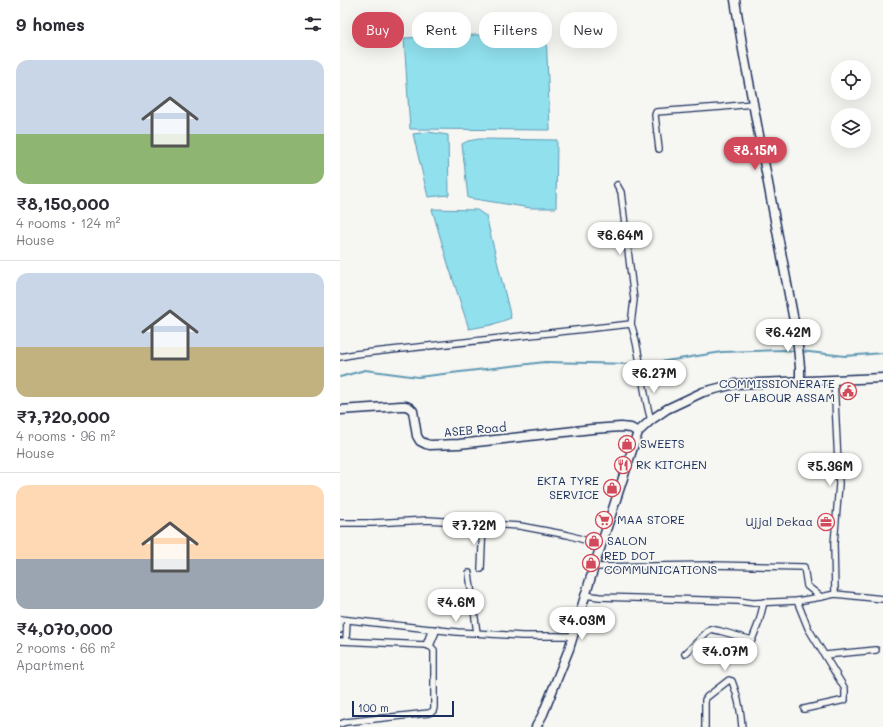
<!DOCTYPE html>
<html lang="en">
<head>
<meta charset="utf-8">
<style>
  body { margin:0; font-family:Mali,sans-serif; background:#f2f2f3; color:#2b2b33; height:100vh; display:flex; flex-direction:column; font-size:15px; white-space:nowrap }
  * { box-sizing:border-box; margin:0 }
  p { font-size:13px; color:#7c7c81 }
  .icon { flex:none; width:22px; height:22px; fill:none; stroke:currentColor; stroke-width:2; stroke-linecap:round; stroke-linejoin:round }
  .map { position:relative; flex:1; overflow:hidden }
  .side { display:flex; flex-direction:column; background:#fff; width:340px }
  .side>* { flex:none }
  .guide { position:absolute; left:12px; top:12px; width:380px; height:36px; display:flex; gap:8px }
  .fabs { position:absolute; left:491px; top:60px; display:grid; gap:8px }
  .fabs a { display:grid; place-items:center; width:40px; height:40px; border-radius:50%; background:#fff; box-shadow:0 4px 16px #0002; font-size:20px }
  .scale { position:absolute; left:12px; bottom:10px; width:102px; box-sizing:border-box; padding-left:4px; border:2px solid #1b2f5e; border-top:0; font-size:11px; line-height:14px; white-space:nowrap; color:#1b2f5e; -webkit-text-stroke:3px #f6f6f2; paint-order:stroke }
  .price { position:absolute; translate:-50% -34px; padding:0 9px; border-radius:14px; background:#fff; color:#222; font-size:13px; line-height:26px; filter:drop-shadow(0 1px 2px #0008) }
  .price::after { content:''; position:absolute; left:50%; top:24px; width:12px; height:9px; margin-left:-6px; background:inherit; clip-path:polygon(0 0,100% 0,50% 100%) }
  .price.on { background:#d1495b; color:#fff }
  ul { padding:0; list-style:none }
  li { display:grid; align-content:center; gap:8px; height:212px; padding:0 16px }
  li+li { border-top:1px solid #e1e1e2 }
  li span { display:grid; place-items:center; height:124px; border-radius:12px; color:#555 }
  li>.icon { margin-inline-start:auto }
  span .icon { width:72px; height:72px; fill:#fffc; stroke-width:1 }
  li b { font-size:17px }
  h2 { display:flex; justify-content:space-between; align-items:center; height:48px; padding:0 16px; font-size:17px }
  .pill { padding:0 14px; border-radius:16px; background:#fff; box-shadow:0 4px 16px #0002; font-size:14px; line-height:36px }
  .pill.on { background:#d1495b; color:#fff }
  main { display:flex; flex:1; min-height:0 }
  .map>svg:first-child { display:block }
  .water { fill:#90e0ed; stroke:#6199b4 }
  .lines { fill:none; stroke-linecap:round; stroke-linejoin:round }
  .stream { stroke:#6199b4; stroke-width:2 }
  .street-casing { stroke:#1b2f5e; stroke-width:8 }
  .secondary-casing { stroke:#1b2f5e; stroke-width:11 }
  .street { stroke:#f6f6f2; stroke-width:5.5 }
  .secondary { stroke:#f6f6f2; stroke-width:8 }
  .labels { text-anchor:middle; stroke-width:3.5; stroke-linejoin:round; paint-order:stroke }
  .poi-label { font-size:12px; fill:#1b2f5e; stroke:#f6f6f2; text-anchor:start }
  .street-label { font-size:12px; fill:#1b2f5e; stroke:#f6f6f2 }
</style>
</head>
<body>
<main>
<section class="side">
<h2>9 homes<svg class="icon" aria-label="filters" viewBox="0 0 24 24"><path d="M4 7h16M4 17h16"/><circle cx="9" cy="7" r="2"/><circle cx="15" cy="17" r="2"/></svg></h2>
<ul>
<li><span style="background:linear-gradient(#c9d6e8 60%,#8fb573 0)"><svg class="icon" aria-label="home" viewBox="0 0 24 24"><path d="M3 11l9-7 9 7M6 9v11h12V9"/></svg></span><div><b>₹8,150,000</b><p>4 rooms · 124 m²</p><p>House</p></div></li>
<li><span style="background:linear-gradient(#c9d6e8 60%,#c2b280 0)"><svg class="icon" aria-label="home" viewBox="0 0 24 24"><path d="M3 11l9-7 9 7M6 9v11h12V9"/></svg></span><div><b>₹7,720,000</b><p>4 rooms · 96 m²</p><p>House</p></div></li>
<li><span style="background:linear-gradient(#ffd9b3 60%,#9aa5b1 0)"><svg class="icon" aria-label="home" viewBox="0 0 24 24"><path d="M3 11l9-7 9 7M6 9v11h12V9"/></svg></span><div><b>₹4,070,000</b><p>2 rooms · 66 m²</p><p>Apartment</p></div></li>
</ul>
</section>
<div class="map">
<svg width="543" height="727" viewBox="0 0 543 727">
  <rect width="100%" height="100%" fill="#f6f6f2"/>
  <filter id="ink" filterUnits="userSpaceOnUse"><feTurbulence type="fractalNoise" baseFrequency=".025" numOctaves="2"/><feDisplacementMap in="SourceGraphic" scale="8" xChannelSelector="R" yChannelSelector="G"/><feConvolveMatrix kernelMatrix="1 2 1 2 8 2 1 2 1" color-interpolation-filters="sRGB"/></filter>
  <g filter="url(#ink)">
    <!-- water -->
    <g class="water">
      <polygon points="206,32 210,130 70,129 64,38"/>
      <polygon points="88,132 108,135 109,195 88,197 73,134"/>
      <polygon points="139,139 217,140 216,208 191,208 128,198 122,144 128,141"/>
      <polygon points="92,209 137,210 146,216 171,318 151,325 129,329 108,264"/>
    </g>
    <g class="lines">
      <!-- stream -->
      <g class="stream">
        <polyline points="460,351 505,356 543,353"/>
        <polyline points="0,377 25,370 78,377 205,362 290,364 320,362 382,352 443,350 456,351"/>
      </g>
      <!-- street casing -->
      <g class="street-casing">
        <g id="street">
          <polyline points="319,149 315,115 316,112 382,107 412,104"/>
          <polyline points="277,185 281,192 294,300 291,324"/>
          <path d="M 0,357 L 15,354 L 291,324 C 302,355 301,388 311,420"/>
          <polyline points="494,380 499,484 494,544 495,594"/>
          <polyline points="0,523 32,523 88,520 180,526 228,535 261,545"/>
          <polyline points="254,567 370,565 464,567 467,586 481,597 495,594 543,599"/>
          <polyline points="141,569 143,523"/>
          <polyline points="129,573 137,633"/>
          <polyline points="245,595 259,597 398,601 413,603 457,601 481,597"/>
          <polyline points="457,601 468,628 505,689 505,700 464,709"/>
          <polyline points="0,619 117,632 182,636 233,636"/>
          <polyline points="0,630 0,619"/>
          <polyline points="0,641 86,645 91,647 94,650 94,708 93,711 89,713 6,722 0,724"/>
          <polyline points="6,641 7,620"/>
          <polyline points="86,645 92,629"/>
          <polyline points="90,646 97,629"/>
          <polyline points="345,654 370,629 380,631 412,640 419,622 424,602"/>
          <polyline points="485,655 536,650"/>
          <path d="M 365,727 L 365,700 L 367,697 L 389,680 L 392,681 C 398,696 401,711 402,727"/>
        </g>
      </g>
      <!-- secondary casing -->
      <g class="secondary-casing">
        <g id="secondary">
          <polyline points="395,0 403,50 457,337 460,367 460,381"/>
          <polyline points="0,410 61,406 66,406 70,408 73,411 77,436 80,441 86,444 90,445 119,444 252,429 281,427 291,428 298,432"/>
          <polyline points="196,727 203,714 229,649 254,567 298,432 311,420 327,409 363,392 395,384 543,378"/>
        </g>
      </g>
      <!-- street -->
      <use href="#street" class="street"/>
      <!-- secondary -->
      <use href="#secondary" class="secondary"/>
    </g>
  </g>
  <!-- icons -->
  <defs>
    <g id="civic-ring" transform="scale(0.9)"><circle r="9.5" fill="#f6f6f2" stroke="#d1495b" stroke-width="1.5"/><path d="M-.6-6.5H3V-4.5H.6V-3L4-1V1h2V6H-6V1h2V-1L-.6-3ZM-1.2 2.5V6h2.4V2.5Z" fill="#d1495b"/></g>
    <g id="shop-ring" transform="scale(0.9)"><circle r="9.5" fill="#f6f6f2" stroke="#d1495b" stroke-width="1.5"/><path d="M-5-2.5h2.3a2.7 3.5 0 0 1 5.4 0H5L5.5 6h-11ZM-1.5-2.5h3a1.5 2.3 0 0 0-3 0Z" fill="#d1495b"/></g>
    <g id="restaurant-ring" transform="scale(0.9)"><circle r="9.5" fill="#f6f6f2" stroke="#d1495b" stroke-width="1.5"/><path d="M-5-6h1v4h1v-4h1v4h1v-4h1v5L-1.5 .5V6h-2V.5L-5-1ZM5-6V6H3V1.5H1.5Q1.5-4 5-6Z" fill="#d1495b"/></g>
    <g id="supermarket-ring" transform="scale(0.9)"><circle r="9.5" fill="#f6f6f2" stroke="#d1495b" stroke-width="1.5"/><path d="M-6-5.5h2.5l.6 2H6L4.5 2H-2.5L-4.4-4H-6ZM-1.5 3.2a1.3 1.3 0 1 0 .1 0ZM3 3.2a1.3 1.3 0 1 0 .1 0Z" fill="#d1495b"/></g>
    <g id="office-ring" transform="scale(0.9)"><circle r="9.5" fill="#f6f6f2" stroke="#d1495b" stroke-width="1.5"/><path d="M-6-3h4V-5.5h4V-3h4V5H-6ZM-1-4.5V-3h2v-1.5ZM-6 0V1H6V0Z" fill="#d1495b"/></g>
  </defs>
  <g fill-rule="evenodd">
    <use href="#civic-ring" x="508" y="391"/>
    <use href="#shop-ring" x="287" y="444"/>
    <use href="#restaurant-ring" x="283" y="465"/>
    <use href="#shop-ring" x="272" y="488"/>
    <use href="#supermarket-ring" x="264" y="520"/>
    <use href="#office-ring" x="486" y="522"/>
    <use href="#shop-ring" x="254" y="541"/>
    <use href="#shop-ring" x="251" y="563"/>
  </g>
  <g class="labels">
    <!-- poi labels -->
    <g class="poi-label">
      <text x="495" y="388" text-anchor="end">COMMISSIONERATE<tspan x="495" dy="14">OF LABOUR ASSAM</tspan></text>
      <text x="300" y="448">SWEETS</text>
      <text x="296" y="469">RK KITCHEN</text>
      <text x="259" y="485" text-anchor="end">EKTA TYRE<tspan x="259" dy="14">SERVICE</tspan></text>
      <text x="277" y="524">MAA STORE</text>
      <text x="473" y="526" text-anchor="end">Ujjal Dekaa</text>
      <text x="267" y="545">SALON</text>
      <text x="264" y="560">RED DOT<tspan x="264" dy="14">COMMUNICATIONS</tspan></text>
    </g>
    <!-- street labels -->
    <g class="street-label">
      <text transform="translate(135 430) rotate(-5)" y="4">ASEB Road</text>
    </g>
  </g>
</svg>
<div class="fabs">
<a><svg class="icon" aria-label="locate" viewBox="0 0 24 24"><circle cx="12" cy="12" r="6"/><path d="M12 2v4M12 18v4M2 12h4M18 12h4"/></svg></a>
<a><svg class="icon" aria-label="layers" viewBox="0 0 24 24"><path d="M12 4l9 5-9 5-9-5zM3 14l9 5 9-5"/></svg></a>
</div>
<div class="scale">100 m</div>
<b class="price on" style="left:415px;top:171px">₹8.15M</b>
<b class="price" style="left:280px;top:256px">₹6.64M</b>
<b class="price" style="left:448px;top:353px">₹6.42M</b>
<b class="price" style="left:314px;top:394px">₹6.27M</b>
<b class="price" style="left:490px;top:487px">₹5.36M</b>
<b class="price" style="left:134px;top:546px">₹7.72M</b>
<b class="price" style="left:116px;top:623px">₹4.6M</b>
<b class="price" style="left:242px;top:641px">₹4.03M</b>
<b class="price" style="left:385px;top:672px">₹4.07M</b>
<div class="guide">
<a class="pill on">Buy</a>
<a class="pill">Rent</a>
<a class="pill">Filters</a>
<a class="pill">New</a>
</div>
</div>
</main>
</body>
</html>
